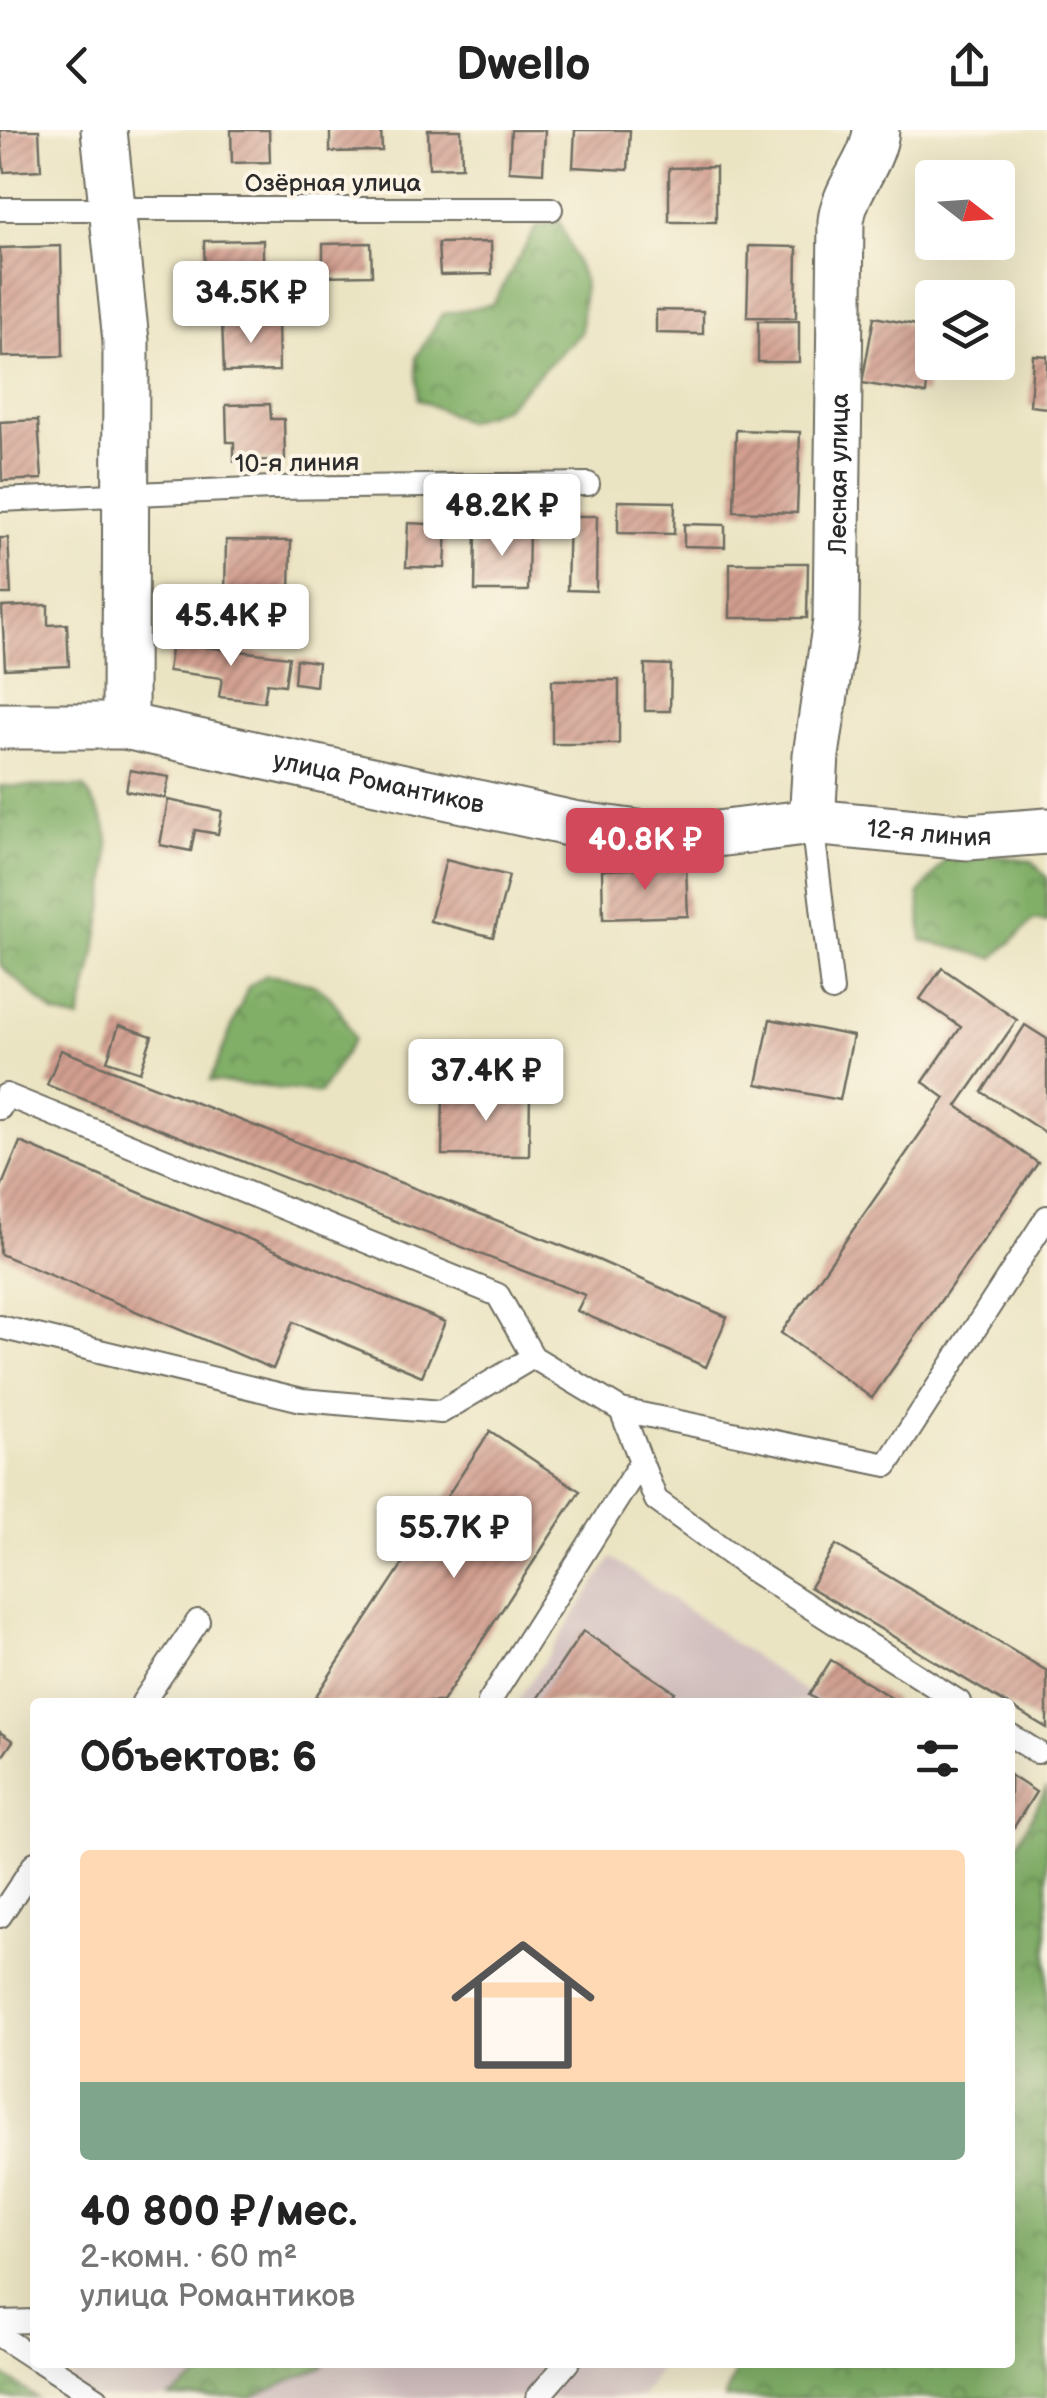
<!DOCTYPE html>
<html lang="ru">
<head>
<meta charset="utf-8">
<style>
  body { margin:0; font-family:"Balsamiq Sans",sans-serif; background:#f2f2f2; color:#222; height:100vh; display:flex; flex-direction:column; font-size:38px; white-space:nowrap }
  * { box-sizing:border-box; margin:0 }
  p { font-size:32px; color:#767676 }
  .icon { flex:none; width:55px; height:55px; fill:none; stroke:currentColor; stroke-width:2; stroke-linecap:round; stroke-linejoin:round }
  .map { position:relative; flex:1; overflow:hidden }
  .sheet { position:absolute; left:30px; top:1568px; width:985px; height:670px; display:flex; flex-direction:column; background:#fff; border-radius:10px; box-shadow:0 10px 40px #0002 }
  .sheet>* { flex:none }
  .needle { width:65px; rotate:107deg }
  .controls { position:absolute; left:915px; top:30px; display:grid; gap:20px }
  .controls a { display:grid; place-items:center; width:100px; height:100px; border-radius:10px; background:#fff; box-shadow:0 10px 40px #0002; font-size:50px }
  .price { position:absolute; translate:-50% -85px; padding:0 22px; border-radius:10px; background:#fff; color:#222; font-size:32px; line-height:65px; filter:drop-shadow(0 2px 5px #0008) }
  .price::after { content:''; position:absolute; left:50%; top:60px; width:30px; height:22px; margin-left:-15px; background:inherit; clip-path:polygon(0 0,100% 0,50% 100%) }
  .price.current { background:#d1495b; color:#fff }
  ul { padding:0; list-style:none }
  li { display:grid; align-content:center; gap:20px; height:530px; padding:0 50px }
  li span { display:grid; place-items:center; height:310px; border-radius:10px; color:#555 }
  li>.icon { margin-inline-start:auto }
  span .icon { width:180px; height:180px; fill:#fffc; stroke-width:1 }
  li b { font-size:42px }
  h2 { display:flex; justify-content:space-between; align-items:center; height:120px; padding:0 50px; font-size:42px }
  header { display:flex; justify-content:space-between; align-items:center; height:130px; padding:0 50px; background:#fff; font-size:45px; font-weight:600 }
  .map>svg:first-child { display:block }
  .industrial { fill:#d2bfbf }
  .forest { fill:url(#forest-crowns); stroke:#566d4a; stroke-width:2.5 }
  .building { fill:url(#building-hatch) }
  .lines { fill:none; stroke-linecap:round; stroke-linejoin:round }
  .lane-casing { stroke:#6e6c60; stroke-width:26 }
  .street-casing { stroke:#6e6c60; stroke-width:49 }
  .lane { stroke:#fff; stroke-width:22 }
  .street { stroke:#fff; stroke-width:45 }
  .labels { text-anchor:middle; stroke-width:8; stroke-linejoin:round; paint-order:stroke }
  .street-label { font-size:25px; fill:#2b2b2b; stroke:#fcf5e5 }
</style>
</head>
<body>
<header><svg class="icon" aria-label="back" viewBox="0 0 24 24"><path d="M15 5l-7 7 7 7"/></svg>Dwello<svg class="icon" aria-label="share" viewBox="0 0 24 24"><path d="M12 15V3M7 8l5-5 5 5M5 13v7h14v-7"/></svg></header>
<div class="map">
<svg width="1047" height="2268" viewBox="0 0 1047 2268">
  <defs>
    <pattern id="forest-crowns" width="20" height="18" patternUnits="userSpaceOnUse" patternTransform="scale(2.5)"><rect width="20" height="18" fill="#81af68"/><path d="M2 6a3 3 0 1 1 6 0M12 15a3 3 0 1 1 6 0" fill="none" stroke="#6a8f56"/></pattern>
    <pattern id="building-hatch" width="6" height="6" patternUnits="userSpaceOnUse" patternTransform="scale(2.5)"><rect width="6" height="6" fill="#d29f90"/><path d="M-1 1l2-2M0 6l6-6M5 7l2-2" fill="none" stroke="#ab8276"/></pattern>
  </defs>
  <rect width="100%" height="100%" fill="#fcf5e5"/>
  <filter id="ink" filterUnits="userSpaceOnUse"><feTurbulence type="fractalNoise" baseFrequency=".01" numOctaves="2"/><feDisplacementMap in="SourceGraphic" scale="20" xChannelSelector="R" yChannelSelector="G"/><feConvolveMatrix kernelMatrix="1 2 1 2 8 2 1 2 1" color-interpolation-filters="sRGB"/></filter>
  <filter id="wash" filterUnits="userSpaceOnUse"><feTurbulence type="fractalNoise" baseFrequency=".0048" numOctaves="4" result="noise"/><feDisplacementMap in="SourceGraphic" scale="40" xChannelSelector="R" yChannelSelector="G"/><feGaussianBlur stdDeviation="2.25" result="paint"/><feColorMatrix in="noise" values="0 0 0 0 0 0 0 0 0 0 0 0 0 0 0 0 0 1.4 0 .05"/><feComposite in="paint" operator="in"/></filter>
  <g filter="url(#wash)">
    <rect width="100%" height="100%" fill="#ebe4c3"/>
    <!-- industrial -->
    <g class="industrial">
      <polygon points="612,1428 820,1572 517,1572"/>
      <polygon points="81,2233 664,2233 641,2268 57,2268"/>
    </g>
    <!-- forest -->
    <g class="forest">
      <polygon points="559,91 584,151 581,203 504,278 466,292 418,269 416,227 442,184 493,174 536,97"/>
      <path d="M 0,656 L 84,657 C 91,669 102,684 106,698 C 117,737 90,849 79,890 L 55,884 L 0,835 Z"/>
      <polygon points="953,720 1032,731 1047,748 1047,793 1034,790 994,828 922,810 919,764"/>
      <path d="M 266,845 C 320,851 332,858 354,909 L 320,963 L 210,951 L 248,857 Z"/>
      <polygon points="1047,1657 1047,2268 725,2268 739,2233 1010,2232 1010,1728"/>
      <polygon points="322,2232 324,2236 252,2267 169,2267 223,2233"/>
      <polygon points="0,2243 37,2268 0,2268"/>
    </g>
    <g id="blocks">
      <!-- building -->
      <g class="building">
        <polygon points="0,0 39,0 41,40 4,42"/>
        <polygon points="231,0 269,0 270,32 232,33"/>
        <polygon points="330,0 381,0 382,21 330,22"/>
        <polygon points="428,0 461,0 462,37 429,38"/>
        <polygon points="511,0 545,0 543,43 509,41"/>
        <polygon points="575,0 630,0 628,40 573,37"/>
        <polygon points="716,37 716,92 669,92 669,38"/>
        <polygon points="263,110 263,154 205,154 204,111"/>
        <polygon points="491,112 492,144 440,145 438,113"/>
        <polygon points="371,113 372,145 323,146 323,114"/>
        <polygon points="61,116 63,226 2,227 0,118"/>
        <polygon points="749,116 797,117 796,188 747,187"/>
        <polygon points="656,180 703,181 703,204 656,203"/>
        <polygon points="874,187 932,198 926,264 862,253"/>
        <polygon points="278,189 279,241 224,242 222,191"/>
        <rect x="758" y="191" width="41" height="41"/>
        <polygon points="1033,225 1047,226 1047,278 1030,276"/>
        <polygon points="270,274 271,289 284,289 285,330 234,331 234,312 227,312 226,275"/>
        <polygon points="38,290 42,349 2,351 0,292"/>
        <polygon points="736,300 800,302 797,383 734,381"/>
        <polygon points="618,371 675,372 674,404 618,403"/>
        <polygon points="569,386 597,386 596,461 567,460"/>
        <polygon points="408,393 447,395 445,438 406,437"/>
        <polygon points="684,394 725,395 725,417 684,416"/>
        <polygon points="476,396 529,397 528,461 475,461"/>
        <polygon points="0,408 8,408 11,464 0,464"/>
        <polygon points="226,410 291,411 290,465 225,465"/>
        <polygon points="730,433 808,433 807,488 730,488"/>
        <polygon points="48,475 48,495 67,494 69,536 5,539 2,477"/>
        <polygon points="172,513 289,527 285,555 267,553 264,572 219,567 222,548 168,541"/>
        <polygon points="296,529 318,532 316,556 294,553"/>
        <polygon points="645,534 671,535 670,581 645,581"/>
        <rect x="552" y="550" width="67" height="64"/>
        <polygon points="130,640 169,647 165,668 126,661"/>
        <polygon points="168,670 222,681 218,704 195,700 191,721 160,715"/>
        <polygon points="446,730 509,746 493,807 430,791"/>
        <polygon points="686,737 688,786 603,789 602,740"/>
        <polygon points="942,838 1017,890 957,976 1038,1033 872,1268 781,1203 945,968 923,952 961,897 920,869"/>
        <polygon points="770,889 853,906 840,970 757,954"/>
        <polygon points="119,895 152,906 140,942 107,931"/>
        <polygon points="1025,895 1047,909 1047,1004 982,962"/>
        <polygon points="61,920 598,1130 727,1187 706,1237 577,1181 585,1165 47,955"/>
        <polygon points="443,962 530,963 529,1026 442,1025"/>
        <polygon points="20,1012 445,1192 422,1246 293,1192 273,1239 0,1124 0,1060"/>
        <polygon points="490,1301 580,1361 562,1388 442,1572 312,1572"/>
        <polygon points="836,1415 1047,1541 1047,1598 810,1457"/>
        <polygon points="583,1501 675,1562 668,1572 535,1572"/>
        <polygon points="831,1530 898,1572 820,1572 809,1565"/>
        <polygon points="0,1602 13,1611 0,1630"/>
        <polygon points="1010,1645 1036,1662 1014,1697 1010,1695"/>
      </g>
    </g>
  </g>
  <g filter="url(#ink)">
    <use href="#blocks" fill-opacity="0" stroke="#6e6c60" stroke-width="2.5"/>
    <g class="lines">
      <!-- lane casing -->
      <g class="lane-casing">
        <g id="lane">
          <polyline points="0,79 551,79"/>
          <polyline points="0,370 273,358 588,354"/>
          <polyline points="812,692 832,860"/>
          <polyline points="0,978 6,965 498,1165 533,1227 621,1280 887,1335 1047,1087"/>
          <polyline points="0,1197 302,1270 441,1282 533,1227"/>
          <polyline points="621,1280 656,1370 752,1440 959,1572"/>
          <polyline points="143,1572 198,1491"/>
          <polyline points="489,1572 641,1332"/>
          <polyline points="1010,1605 1037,1622"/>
          <polyline points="0,1786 35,1733"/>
          <polyline points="0,2192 35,2191"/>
          <polyline points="0,2206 35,2229"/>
          <polyline points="41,2232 97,2268"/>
          <polyline points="537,2268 568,2232"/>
        </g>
      </g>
      <!-- street casing -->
      <g class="street-casing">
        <g id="street">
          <polyline points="104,0 126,211 125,596"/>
          <path id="s1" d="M 0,596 L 125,596 L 573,694 L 652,705 L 693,707 L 812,692 L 968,707 L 1047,701"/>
          <path id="s2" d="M 812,692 L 816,625 L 836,491 L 841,91 C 845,57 873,34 876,0"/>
        </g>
      </g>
      <!-- lane -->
      <use href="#lane" class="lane"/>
      <!-- street -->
      <use href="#street" class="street"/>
    </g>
  </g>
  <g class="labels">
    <!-- street labels -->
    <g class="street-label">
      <text x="333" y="61">Озёрная улица</text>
      <text transform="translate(297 332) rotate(-1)" y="9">10-я линия</text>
      <text dy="9" stroke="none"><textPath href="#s2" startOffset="350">Лесная улица</textPath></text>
      <text dy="9" stroke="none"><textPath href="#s1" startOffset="385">улица Романтиков</textPath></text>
      <text dy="9" stroke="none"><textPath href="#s1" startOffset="942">12-я линия</textPath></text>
    </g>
  </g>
</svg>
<div class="controls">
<a><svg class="needle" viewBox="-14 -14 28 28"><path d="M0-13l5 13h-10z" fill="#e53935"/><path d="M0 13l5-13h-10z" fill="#767676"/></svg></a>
<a><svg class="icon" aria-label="layers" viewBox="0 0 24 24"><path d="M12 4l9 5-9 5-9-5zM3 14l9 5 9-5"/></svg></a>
</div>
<b class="price" style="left:251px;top:216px">34.5K ₽</b>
<b class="price" style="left:502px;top:429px">48.2K ₽</b>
<b class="price" style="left:231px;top:539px">45.4K ₽</b>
<b class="price current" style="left:645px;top:763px">40.8K ₽</b>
<b class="price" style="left:486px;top:994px">37.4K ₽</b>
<b class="price" style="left:454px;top:1451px">55.7K ₽</b>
<section class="sheet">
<h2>Объектов: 6<svg class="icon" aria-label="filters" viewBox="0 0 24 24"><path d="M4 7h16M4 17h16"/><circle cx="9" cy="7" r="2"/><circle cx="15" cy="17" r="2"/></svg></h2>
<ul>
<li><span style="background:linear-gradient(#ffd9b3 75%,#7fa58c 0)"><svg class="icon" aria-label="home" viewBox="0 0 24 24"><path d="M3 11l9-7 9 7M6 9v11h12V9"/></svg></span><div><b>40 800 ₽/мес.</b><p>2-комн. · 60 m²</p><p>улица Романтиков</p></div></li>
</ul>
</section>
</div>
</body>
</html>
